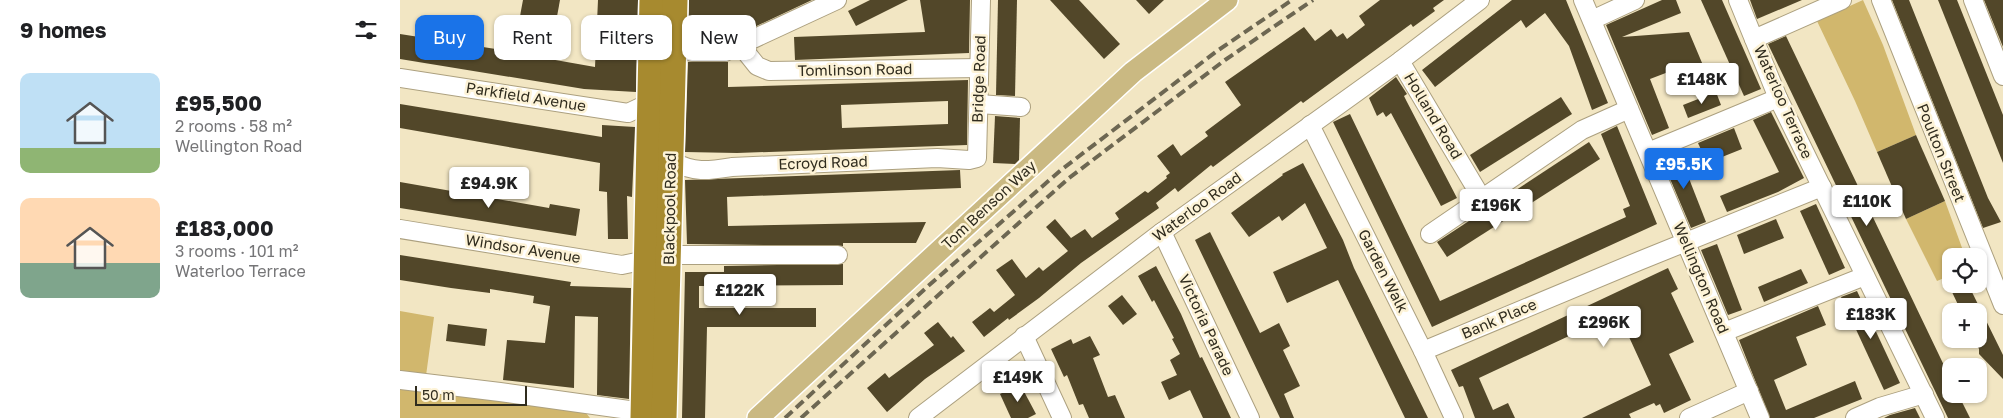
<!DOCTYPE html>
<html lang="en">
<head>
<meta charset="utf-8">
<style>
  body { margin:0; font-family:"Golos Text",sans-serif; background:#f2f2f2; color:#202124; height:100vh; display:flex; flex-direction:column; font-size:19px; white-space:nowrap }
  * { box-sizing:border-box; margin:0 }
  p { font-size:16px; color:#757577 }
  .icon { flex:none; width:28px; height:28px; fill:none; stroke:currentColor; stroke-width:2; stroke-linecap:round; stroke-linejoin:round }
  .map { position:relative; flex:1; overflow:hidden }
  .panel { display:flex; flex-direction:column; background:#fff; width:400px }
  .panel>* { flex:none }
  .banner { position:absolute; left:15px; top:15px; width:475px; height:45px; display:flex; gap:10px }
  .controls { position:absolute; left:1542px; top:248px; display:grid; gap:10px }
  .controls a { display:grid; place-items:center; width:45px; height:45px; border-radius:10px; background:#fff; box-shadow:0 1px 4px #0004; font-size:25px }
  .scale { position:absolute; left:15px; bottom:12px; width:112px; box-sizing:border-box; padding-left:5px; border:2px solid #302c1e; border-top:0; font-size:14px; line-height:18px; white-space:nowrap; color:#302c1e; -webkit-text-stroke:4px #fdf3d7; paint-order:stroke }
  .price { position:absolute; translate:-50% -42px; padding:0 11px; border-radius:5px; background:#fff; color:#222; font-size:16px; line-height:32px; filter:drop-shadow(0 1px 2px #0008) }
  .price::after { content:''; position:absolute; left:50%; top:30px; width:15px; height:11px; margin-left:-8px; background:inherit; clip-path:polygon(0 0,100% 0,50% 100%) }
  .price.on { background:#1a73e8; color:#fff }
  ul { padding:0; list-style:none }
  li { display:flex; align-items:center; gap:15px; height:125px; padding:0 20px }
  li span { display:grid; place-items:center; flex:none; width:140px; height:100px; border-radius:10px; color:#555 }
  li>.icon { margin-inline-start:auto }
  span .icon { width:60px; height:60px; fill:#fffc; stroke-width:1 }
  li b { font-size:21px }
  h2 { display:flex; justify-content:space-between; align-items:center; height:60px; padding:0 20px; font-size:21px }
  .pill { padding:0 18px; border-radius:10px; background:#fff; box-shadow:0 1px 4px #0004; font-size:18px; line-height:45px }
  .pill.on { background:#1a73e8; color:#fff }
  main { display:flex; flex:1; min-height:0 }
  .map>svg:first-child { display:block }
  .green { fill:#d1b76d }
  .building { fill:#524729; fill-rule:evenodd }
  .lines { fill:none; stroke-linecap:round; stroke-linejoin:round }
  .minor-casing { stroke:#aca07f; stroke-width:20 }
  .major-casing { stroke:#fff; stroke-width:24 }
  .highway-casing { stroke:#fff; stroke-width:28 }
  .minor { stroke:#fff; stroke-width:18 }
  .major { stroke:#cab982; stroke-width:21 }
  .highway { stroke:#a78a2f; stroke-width:25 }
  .rail { stroke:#6d6752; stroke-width:4; stroke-dasharray:10 5; stroke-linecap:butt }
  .labels { text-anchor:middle; stroke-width:5; stroke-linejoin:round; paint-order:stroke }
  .street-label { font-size:15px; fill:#302c1e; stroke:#fdf3d7 }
</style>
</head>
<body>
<main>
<section class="panel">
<h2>9 homes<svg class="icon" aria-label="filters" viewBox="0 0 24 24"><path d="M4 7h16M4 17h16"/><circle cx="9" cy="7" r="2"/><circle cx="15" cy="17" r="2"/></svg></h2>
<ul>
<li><span style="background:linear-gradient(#bfe0f5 75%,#8fb573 0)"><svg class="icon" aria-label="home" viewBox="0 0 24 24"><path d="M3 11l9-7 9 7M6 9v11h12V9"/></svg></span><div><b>£95,500</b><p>2 rooms · 58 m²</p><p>Wellington Road</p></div></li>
<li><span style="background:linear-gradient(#ffd9b3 65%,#7fa58c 0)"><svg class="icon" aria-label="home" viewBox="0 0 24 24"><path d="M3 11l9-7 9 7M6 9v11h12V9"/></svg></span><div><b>£183,000</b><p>3 rooms · 101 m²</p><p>Waterloo Terrace</p></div></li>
</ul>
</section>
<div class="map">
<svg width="1603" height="418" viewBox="0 0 1603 418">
  <rect width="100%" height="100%" fill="#f2e6c3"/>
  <!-- green -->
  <g class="green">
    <polygon points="1463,0 1483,45 1516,135 1477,152 1455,101 1417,21"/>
    <polygon points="1545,201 1565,256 1551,256 1551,275 1537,281 1506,219"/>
    <polygon points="0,311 34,317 25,383 178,403 190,418 0,418"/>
  </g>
  <!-- building -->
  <g class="building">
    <polygon points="123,0 160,0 154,33 118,27"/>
    <polygon points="198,0 238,0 236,92 184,89 0,59 0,34 127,54 127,55 195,67"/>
    <polygon points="289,0 412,0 335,36 288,36"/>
    <polygon points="470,0 508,0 456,26 448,11"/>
    <polygon points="520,0 570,0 569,53 395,60 394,37 525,32"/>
    <polygon points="598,0 617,0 615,96 596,95"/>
    <polygon points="650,0 679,0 720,44 704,59"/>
    <polygon points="736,0 764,0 749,14"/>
    <polygon points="980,0 1044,0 1033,8 1035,11 1013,27 1011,24 903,103 901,101 813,167 811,165 778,192 775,188 756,203 759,208 681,263 639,298 609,320 608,318 584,337 572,322 590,308 594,312 615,295 596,270 612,259 626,278 639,267 643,271 668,251 646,227 655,219 671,238 685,229 692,238 719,219 715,213 745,191 748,193 767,178 766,176 770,173 757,156 773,144 781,156 808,136 805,132 841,105 825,82 904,27 915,41 931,29 937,37 943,33 947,39 965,25 959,16"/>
    <polygon points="1112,0 1166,0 1208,103 1192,110 1169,46 1145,13 1126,28 1121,20 1035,87 1022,70"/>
    <polygon points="1262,0 1276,0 1281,13 1222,37 1289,32 1305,70 1288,77 1284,66 1250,79 1269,128 1252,135 1206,25"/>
    <polygon points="1301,0 1322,0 1361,89 1344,96"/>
    <polygon points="1350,0 1402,0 1357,19"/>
    <polygon points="1492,0 1509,0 1588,198 1601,222 1583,228"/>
    <polygon points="1538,0 1557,0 1603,115 1603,163"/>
    <polygon points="1584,0 1603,0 1603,47"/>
    <polygon points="1386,36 1551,380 1551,394 1558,394 1570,418 1548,418 1368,44"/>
    <path d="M 288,62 L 328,62 L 328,87 L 568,80 L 567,145 L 337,153 L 285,152 ZM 548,101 L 548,124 L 442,128 L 441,105 Z"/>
    <polygon points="996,77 1007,94 1004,96 1007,102 1057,198 1041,206 991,113 986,117 983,112 977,116 969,98"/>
    <polygon points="1316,92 1321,105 1288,118 1283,105"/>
    <polygon points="1161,97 1172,114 1080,172 1070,155"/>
    <polygon points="0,104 202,137 202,125 235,127 232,197 227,196 228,239 208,239 207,192 199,191 200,163 0,128"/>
    <polygon points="1371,112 1404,178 1378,192 1327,212 1320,196 1379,172 1353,120"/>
    <polygon points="950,114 1040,301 1226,217 1223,209 1230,206 1201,134 1217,126 1257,224 1032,327 933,122"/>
    <polygon points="595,116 620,118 619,160 615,164 593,163"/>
    <polygon points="1334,128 1342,149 1307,163 1298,143"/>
    <polygon points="1516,135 1545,201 1506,219 1477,152"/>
    <polygon points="1189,142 1200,159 1047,257 1037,242"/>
    <polygon points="1279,153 1306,222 1291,228 1262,160"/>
    <polygon points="903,163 943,240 954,268 1028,418 1005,418 938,280 887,303 873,272 927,248 905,203 882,221 879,216 849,237 831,213 883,175 882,174"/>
    <polygon points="560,170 561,188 327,197 328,226 526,222 516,243 443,243 443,246 287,244 285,180"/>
    <polygon points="0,182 149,208 150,204 180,209 176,236 0,208"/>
    <polygon points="1416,204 1445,268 1429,275 1400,211"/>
    <polygon points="1376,219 1384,238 1344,254 1337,235"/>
    <polygon points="810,232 860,333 879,323 890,346 883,350 900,386 884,394 894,418 880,418 795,240"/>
    <polygon points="1317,244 1342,310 1328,315 1301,250"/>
    <polygon points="0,255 171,282 170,286 231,288 229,399 197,395 198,317 175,316 174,388 103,380 107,340 145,343 150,306 133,303 134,296 90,289 90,293 51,288 0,280"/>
    <polygon points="443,264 443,285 299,286 299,308 416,308 416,327 307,327 305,418 282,418 285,272 324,272 324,266"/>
    <polygon points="756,266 781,314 800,358 802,357 831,418 803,418 790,390 769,400 761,382 777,375 770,360 780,354 772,339 774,338 754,300 752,302 738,276"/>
    <polygon points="1268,268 1278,289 1271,293 1294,342 1269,354 1291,400 1264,413 1260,404 1256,406 1254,403 1229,414 1231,418 1182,418 1251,385 1219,315 1200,324 1199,322 1079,378 1093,410 1108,403 1115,418 1075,418 1063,386 1059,387 1051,370"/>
    <polygon points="1401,269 1408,283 1364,302 1358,287"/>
    <polygon points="1568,284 1603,355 1603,379 1579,354 1579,349 1574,339 1579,339 1579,311 1561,311 1552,292"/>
    <polygon points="1457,291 1500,383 1484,390 1441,297"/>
    <polygon points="722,295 737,314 723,325 708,306"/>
    <polygon points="1418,306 1426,325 1396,337 1407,365 1374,380 1386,410 1455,381 1462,399 1414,418 1370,418 1339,340"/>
    <polygon points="538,322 551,338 553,336 565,351 525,379 487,412 467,388 485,373 489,378 534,345 524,333"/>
    <polygon points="48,324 87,329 85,346 46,341"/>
    <polygon points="690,336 700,355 693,358 708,397 715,395 725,418 689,418 683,404 679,405 667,375 664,377 651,349 671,339 673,344"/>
    <polygon points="620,384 636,414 628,418 611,418 600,394"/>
    <polygon points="1515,408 1520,418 1484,418 1490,415"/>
  </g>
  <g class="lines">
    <!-- minor casing -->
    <g class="minor-casing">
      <g id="minor">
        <polyline points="1183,0 1360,418"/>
        <polyline points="1338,0 1378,98 1535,418"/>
        <polyline points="1481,0 1603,305"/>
        <polyline points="1573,0 1603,76"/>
        <polyline points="1192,20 1235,0"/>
        <polyline points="1354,39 1442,0"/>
        <polyline points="273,44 292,52 325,52 437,0"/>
        <polyline points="341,46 357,66 369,71 579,68"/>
        <polyline points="1000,61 1081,197"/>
        <polyline points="0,78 228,113 249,103"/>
        <polyline points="579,104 621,107"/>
        <polyline points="910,125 1023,351 1054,418"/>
        <polyline points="1248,152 1378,98"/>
        <path d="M 271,161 C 295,173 307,171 332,167 L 537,158 L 569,160 L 577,158 L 581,0"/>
        <polyline points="0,229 222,265 246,260"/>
        <polyline points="762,232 850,418"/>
        <polyline points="1030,234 1182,130 1229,109"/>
        <polyline points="269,255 438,255"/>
        <polyline points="1324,332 1465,276"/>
        <polyline points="624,336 662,418"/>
        <polyline points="1023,351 1239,261 1422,187"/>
        <polyline points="0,380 100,392 243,412"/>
        <polyline points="518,418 762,232 1000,61 1080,0"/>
        <polyline points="1289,418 1349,391"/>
        <polyline points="1455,418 1480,407 1524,394"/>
      </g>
    </g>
    <!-- major casing -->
    <g class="major-casing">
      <polyline id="major" points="358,418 733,72 827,0"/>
    </g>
    <!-- highway casing -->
    <g class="highway-casing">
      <g id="highway">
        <polyline points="243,418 252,0"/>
        <polyline points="264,418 275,0"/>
      </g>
    </g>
    <!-- minor -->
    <use href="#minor" class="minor"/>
    <!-- major -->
    <use href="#major" class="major"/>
    <!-- highway -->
    <use href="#highway" class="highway"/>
    <!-- rail -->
    <g class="rail">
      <polyline points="385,418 527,287 661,170 817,51 892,0"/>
      <polyline points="401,418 669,178 825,60 913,0"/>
    </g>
  </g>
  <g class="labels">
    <!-- street labels -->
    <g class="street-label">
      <text transform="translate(455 70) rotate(-1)" y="5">Tomlinson Road</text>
      <text transform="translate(579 79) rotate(-88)" y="5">Bridge Road</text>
      <text transform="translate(126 97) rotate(9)" y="5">Parkfield Avenue</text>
      <text transform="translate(1383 102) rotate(66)" y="5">Waterloo Terrace</text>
      <text transform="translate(1033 116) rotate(59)" y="5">Holland Road</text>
      <text transform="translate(1541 153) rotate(68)" y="5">Poulton Street</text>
      <text transform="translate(423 163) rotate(-2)" y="5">Ecroyd Road</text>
      <text transform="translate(589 205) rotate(-43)" y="5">Tom Benson Way</text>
      <text transform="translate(797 207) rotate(-36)" y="5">Waterloo Road</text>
      <text transform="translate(270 209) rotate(-89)" y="5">Blackpool Road</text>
      <text transform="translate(123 249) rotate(9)" y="5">Windsor Avenue</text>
      <text transform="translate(983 271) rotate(63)" y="5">Garden Walk</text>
      <text transform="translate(1301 278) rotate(67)" y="5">Wellington Road</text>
      <text transform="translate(1099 319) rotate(-23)" y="5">Bank Place</text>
      <text transform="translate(806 325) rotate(65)" y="5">Victoria Parade</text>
    </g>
  </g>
</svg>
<div class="controls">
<a><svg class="icon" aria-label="locate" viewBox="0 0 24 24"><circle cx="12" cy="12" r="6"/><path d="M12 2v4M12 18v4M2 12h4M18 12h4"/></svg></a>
<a>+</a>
<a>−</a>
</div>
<div class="scale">50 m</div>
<b class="price" style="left:1302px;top:105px">£148K</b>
<b class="price on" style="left:1284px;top:190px">£95.5K</b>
<b class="price" style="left:89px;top:209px">£94.9K</b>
<b class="price" style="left:1467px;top:227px">£110K</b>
<b class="price" style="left:1096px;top:231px">£196K</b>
<b class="price" style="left:340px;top:316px">£122K</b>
<b class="price" style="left:1471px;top:340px">£183K</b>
<b class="price" style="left:1204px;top:348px">£296K</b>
<b class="price" style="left:618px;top:403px">£149K</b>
<div class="banner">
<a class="pill on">Buy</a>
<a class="pill">Rent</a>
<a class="pill">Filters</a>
<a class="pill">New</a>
</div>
</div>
</main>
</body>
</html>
